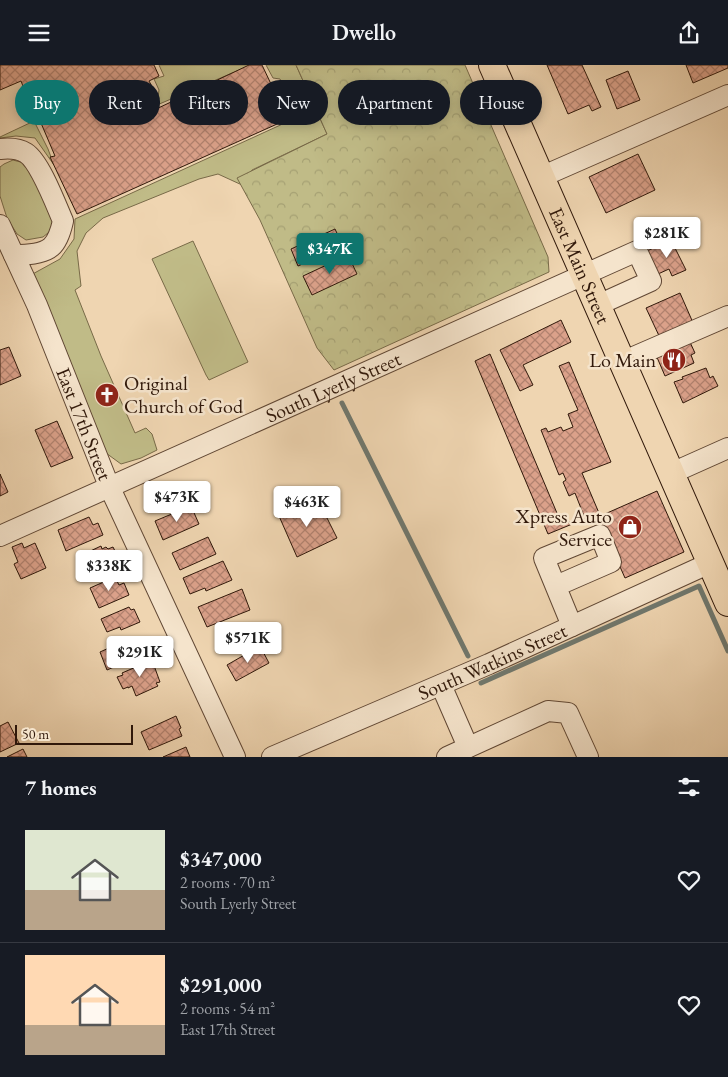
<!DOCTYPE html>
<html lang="en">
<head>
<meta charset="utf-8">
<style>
  body { margin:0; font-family:"EB Garamond",serif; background:#242831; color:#f1f3f6; height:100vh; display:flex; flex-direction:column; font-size:19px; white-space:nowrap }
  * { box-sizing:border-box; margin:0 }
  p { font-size:16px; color:#9ea1a6 }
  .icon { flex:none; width:28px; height:28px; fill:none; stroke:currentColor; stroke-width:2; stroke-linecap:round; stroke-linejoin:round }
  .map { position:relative; height:692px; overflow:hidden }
  .side { display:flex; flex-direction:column; background:#171b24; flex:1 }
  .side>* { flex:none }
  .top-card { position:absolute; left:15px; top:15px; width:699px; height:45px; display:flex; gap:10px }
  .scale { position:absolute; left:15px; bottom:12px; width:118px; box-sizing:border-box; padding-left:5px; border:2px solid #30180a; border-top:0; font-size:14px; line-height:18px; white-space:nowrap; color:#30180a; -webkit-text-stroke:4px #f5e4cc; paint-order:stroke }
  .price { position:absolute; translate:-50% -42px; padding:0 11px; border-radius:5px; background:#fff; color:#222; font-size:16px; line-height:32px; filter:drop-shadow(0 1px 2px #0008) }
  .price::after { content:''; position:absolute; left:50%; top:30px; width:15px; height:11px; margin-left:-8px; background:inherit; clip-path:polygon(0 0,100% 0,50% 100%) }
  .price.on { background:#0f766e; color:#fff }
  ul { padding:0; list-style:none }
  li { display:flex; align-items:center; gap:15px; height:125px; padding:0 25px }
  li+li { border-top:1px solid #363941 }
  li span { display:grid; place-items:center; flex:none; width:140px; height:100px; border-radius:0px; color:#555 }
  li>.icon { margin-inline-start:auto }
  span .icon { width:60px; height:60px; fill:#fffc; stroke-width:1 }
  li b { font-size:21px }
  h2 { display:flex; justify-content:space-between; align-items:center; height:60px; padding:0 25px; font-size:21px }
  .chip { padding:0 18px; border-radius:22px; background:#171b24; box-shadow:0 2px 12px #0003; font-size:18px; line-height:45px }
  .chip.on { background:#0f766e; color:#fff }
  header { display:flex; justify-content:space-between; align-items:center; height:65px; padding:0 25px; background:#171b24; font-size:22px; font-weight:600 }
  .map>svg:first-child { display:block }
  .grass { fill:#c0bb87; stroke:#786a48 }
  .park { fill:url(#park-crowns); stroke:#786a48 }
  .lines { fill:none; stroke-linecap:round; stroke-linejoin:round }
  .stream { stroke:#70786e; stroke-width:5 }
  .building { fill:url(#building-cross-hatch); stroke:#30180a }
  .minor-casing { stroke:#604734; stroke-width:22 }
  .major-casing { stroke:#30180a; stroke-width:28 }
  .minor { stroke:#f5e4cc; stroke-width:20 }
  .major { stroke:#efd5b1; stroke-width:26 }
  .labels { text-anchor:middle; stroke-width:5; stroke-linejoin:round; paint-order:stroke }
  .street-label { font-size:20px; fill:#30180a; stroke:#f5e4cc }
  .poi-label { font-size:20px; fill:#30180a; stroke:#f5e4cc; text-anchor:end }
</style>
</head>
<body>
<header><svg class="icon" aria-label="menu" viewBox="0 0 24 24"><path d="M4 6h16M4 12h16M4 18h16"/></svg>Dwello<svg class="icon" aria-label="share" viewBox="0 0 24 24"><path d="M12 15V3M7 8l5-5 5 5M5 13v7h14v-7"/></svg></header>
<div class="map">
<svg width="728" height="692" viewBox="0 0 728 692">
  <defs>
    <pattern id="park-crowns" width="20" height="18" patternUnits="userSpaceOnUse" patternTransform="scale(1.25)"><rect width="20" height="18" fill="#c0bb87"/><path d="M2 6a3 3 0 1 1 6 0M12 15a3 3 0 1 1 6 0" fill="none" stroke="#a5a073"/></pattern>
    <pattern id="building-cross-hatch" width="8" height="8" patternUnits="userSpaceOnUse" patternTransform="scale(1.25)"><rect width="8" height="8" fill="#dba18a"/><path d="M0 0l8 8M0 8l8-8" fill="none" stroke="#b2826f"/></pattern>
  </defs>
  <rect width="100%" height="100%" fill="#efd5b1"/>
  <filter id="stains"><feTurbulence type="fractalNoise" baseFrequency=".004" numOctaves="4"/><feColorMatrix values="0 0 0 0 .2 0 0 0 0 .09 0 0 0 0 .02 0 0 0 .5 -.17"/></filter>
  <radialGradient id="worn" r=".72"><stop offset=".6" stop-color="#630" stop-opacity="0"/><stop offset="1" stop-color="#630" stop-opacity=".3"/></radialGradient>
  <!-- grass -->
  <g class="grass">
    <polygon points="159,0 251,0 157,40 159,25 154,14 164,11"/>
    <polygon points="266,0 296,0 327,69 252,105 242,120 218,109 199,114 103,153 86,168 77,186 81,221 75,225 101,291 135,368 146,363 152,369 157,385 141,393 121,399 106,388 29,211 60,194 74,174 75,154 287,57 281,34 288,28 280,14 273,13"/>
    <polygon points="34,56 48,84 54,100 35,73 16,71 0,73 0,72"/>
    <polygon points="13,95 24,98 30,104 52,153 53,164 43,172 26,175 17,169 7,153 0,131 0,102 4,99"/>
    <polygon points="193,176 248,297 209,315 206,310 152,194"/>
  </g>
  <!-- park -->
  <polygon class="park" points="296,0 465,0 548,192 549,207 334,305 317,283 260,155 237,113 327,69"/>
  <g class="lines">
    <!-- stream -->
    <g class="stream">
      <polyline points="342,338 468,591"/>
      <polyline points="481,618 699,521 728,586"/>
    </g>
  </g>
  <!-- building -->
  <g class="building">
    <polygon points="0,0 154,0 159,11 149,16 154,25 146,31 147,37 130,48 133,55 249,0 262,0 271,19 277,17 283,29 278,31 286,55 77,149 50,92 55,91 38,51 49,48 38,24 26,29 21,16 0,25"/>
    <polygon points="547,0 582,0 601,42 592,46 589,40 568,49"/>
    <polygon points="686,0 728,0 728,3 693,18"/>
    <polygon points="628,6 640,35 617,44 606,15"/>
    <polygon points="638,89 655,125 606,148 589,112"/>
    <polygon points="335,164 343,181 298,201 291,184"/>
    <polygon points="671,175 686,205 672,211 669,204 658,209 647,186"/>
    <polygon points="348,190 357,209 312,230 303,211"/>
    <polygon points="680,228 694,260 661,275 646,243"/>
    <polygon points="561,255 571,277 523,300 533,320 520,326 500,285"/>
    <polygon points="689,275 695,288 691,290 694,298 665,311 656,290"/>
    <polygon points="9,282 21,311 0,320 0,285"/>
    <polygon points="490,289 562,460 584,451 575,428 569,431 563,417 566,415 563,408 559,410 541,365 546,363 548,367 561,362 563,366 573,362 568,349 578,345 559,301 569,297 611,397 582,408 599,448 548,469 475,296"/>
    <polygon points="706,303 710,313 713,311 718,321 683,338 674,317 683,314 682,312"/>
    <polygon points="57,356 73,393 51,402 35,365"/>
    <polygon points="0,409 8,427 0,431"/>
    <polygon points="161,421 167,436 152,443 146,428"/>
    <polygon points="657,426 684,487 625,513 598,452"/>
    <polygon points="307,437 311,444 319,440 322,446 323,445 337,473 297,492 279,451"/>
    <polygon points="191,441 199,459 163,475 155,456"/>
    <polygon points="89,452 93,460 98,458 103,470 66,486 58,465"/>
    <polygon points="208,472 216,489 180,505 172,488"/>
    <polygon points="22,478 24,483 35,478 46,503 21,514 14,499 18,497 12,482"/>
    <polygon points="101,481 102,484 106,482 108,484 113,482 117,490 111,493 116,502 98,511 90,494 87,496 84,489"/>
    <polygon points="223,496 232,515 206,526 205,523 190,529 183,513"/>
    <polygon points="115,512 119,520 124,518 129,530 99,543 90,523"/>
    <polygon points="242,524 250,545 207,562 198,542"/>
    <polygon points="129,542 131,545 134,544 140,557 121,565 120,562 107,567 101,554"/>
    <polygon points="133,572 135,578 140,576 146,588 107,605 100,587"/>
    <polygon points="260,581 269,598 236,616 227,600"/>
    <polygon points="152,595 160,617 156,618 158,621 136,631 132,621 128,623 128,622 123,624 117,612 123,610 122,608"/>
    <polygon points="176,651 181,663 179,664 182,671 149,685 141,667"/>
    <polygon points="8,657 19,678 0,687 0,661"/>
    <polygon points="186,682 190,692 163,692"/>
    <polygon points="23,684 27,692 7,692"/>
  </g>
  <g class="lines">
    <!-- minor casing -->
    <g class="minor-casing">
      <g id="minor">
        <path d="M 0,84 C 9,83 18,83 26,88 C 40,97 56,140 63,156 C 61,165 58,176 51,182 C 43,189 24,190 14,190"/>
        <polyline points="541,112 728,30"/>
        <path id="s1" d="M 0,160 L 37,240 L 109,421 L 235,692"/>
        <polyline points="622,297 728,251"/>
        <polyline points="672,408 728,383"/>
        <path id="s2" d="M 0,471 L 637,186 L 651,216 L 598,240"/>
        <polyline points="556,521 611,497 600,470 544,493 572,561"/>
        <polyline points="441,620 468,682"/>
        <path id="s3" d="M 272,692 L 489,599 L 710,498"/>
        <polyline points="447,692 548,646 568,648 588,692"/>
      </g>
    </g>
    <!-- major casing -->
    <g class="major-casing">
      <g id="major">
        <path id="s4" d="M 492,0 L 728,538"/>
      </g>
    </g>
    <!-- minor -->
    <use href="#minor" class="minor"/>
    <!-- major -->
    <use href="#major" class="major"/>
  </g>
  <!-- icons -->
  <defs>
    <g id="restaurant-disc" transform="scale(1.25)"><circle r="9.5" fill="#8f2418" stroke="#f5e4cc"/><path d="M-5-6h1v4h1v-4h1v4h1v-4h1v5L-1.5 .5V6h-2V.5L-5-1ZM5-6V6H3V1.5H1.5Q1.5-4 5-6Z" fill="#fff"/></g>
    <g id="church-disc" transform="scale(1.25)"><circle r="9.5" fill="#8f2418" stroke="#f5e4cc"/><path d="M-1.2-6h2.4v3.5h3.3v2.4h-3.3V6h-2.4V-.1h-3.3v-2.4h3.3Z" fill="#fff"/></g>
    <g id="shop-disc" transform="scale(1.25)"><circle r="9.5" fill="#8f2418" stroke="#f5e4cc"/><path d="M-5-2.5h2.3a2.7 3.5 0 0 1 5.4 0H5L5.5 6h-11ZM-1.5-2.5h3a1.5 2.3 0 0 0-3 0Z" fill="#fff"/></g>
  </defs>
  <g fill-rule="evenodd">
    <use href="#restaurant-disc" x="674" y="295"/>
    <use href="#church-disc" x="107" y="330"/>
    <use href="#shop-disc" x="630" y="462"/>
  </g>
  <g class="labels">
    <!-- street labels -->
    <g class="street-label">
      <text dy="7" stroke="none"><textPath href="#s4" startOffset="219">East Main Street</textPath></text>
      <text dy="7" stroke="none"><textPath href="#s2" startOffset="365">South Lyerly Street</textPath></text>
      <text dy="7" stroke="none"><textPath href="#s1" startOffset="216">East 17th Street</textPath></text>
      <text dy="7" stroke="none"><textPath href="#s3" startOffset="240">South Watkins Street</textPath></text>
    </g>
    <!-- poi labels -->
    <g class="poi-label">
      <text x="656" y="302">Lo Main</text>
      <text x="124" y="325" text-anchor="start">Original<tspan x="124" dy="23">Church of God</tspan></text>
      <text x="612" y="458">Xpress Auto<tspan x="612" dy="23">Service</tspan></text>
    </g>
  </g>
  <rect width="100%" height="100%" filter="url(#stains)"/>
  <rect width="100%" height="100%" fill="url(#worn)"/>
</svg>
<div class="scale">50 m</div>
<b class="price" style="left:667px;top:194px">$281K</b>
<b class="price on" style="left:330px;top:210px">$347K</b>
<b class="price" style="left:177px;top:458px">$473K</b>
<b class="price" style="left:307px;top:463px">$463K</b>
<b class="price" style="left:109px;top:527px">$338K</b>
<b class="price" style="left:248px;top:599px">$571K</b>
<b class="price" style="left:140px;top:613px">$291K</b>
<div class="top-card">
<a class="chip on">Buy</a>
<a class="chip">Rent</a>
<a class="chip">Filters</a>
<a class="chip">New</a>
<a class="chip">Apartment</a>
<a class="chip">House</a>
</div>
</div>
<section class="side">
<h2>7 homes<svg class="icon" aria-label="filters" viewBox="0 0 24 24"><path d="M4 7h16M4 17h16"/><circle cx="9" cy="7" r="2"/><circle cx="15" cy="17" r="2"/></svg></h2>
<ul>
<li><span style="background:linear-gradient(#dfe7d0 60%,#b9a48a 0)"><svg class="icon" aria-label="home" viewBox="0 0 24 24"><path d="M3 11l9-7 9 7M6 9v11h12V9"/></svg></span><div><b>$347,000</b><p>2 rooms · 70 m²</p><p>South Lyerly Street</p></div><svg class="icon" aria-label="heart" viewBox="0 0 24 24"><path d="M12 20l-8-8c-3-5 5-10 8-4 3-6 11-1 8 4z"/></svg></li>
<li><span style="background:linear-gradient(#ffd9b3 70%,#b9a48a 0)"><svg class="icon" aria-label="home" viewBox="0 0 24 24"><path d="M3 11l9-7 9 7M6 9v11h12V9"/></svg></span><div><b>$291,000</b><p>2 rooms · 54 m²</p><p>East 17th Street</p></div><svg class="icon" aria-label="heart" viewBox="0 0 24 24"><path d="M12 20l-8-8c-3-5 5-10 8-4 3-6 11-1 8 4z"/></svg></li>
</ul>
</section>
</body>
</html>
